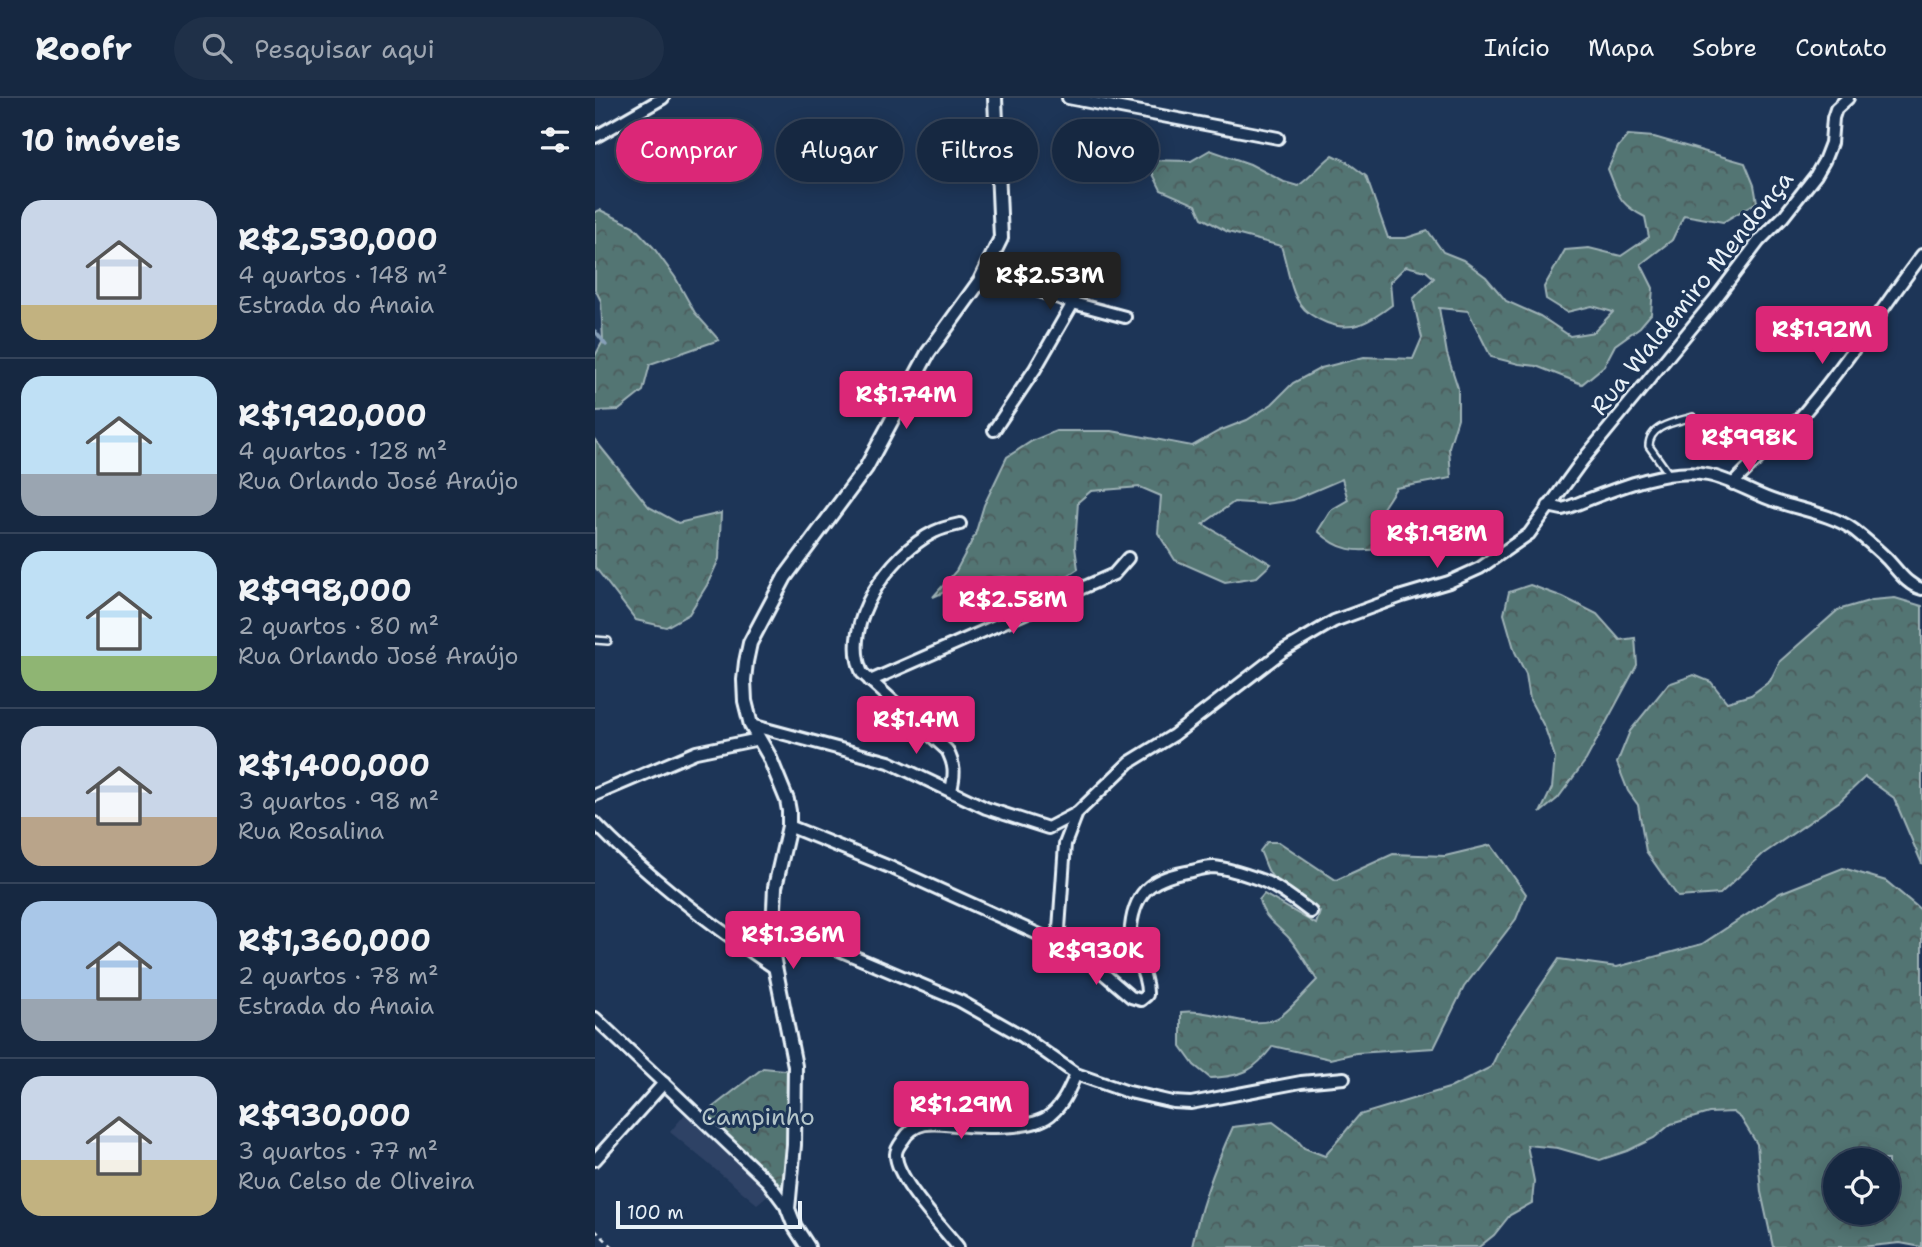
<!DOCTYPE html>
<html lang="pt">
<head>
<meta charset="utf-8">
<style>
  body { margin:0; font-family:"Shantell Sans",sans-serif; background:#1f3048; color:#f1f3f6; height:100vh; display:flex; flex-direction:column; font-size:26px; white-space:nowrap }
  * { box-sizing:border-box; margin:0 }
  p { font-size:23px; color:#9ea6b1 }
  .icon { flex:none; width:38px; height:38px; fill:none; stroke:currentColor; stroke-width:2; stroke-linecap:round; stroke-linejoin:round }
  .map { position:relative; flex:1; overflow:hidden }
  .drawer { display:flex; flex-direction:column; background:#162841; width:595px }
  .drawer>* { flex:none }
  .guide { position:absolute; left:21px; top:21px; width:665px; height:63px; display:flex; gap:14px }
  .buttons { position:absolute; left:1228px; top:1050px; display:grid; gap:14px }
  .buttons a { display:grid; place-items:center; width:77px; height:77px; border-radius:50%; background:#162841; box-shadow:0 4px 18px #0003,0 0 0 2px #35445a; font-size:35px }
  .scale { position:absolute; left:21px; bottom:18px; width:186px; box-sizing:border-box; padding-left:7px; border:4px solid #e8f1f8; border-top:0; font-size:19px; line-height:24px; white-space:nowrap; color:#e8f1f8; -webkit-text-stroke:5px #1d3557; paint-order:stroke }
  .price { position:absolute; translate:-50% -60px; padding:0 16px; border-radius:7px; background:#db2777; color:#fff; font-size:23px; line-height:46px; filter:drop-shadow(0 2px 4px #0008) }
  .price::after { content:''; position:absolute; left:50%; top:42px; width:21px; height:16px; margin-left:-10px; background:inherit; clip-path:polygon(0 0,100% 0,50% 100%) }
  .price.selected { background:#222; color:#fff }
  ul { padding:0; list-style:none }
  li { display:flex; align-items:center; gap:21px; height:175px; padding:0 21px }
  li+li { border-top:2px solid #35445a }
  li span { display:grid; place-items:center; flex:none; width:196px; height:140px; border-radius:21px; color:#555 }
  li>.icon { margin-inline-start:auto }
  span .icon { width:84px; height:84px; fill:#fffc; stroke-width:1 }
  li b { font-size:30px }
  h2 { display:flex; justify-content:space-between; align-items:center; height:84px; padding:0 21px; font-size:30px }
  .chip { padding:0 24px; border-radius:32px; background:#162841; box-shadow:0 4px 18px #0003,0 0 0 2px #35445a; font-size:24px; line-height:63px }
  .chip.selected { background:#db2777; color:#fff }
  header { display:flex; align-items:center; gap:42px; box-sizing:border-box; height:98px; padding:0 35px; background:#162841; border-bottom:2px solid #35445a }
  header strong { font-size:33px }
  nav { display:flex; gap:38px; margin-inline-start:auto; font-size:24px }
  .search { width:490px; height:63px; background:#1f3048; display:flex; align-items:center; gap:18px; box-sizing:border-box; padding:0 24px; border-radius:38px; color:#9ea6b1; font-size:26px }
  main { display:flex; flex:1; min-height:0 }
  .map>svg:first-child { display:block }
  .built { fill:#2f4265 }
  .forest { fill:url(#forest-crowns); stroke:#9eb2b6; stroke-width:2; fill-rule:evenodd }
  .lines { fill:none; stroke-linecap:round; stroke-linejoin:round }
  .stream { stroke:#87a0b8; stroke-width:3.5 }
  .service-casing { stroke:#e8f1f8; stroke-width:10 }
  .minor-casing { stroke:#e8f1f8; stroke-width:16 }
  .tertiary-casing { stroke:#e8f1f8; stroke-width:18 }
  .path { stroke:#e8f1f8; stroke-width:2.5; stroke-dasharray:5 5; stroke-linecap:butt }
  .service { stroke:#1d3557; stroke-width:5 }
  .minor { stroke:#1d3557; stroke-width:10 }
  .tertiary { stroke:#1d3557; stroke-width:12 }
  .labels { text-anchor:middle; stroke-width:6; stroke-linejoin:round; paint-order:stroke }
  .street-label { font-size:24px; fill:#e8f1f8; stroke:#1d3557 }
  .park-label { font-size:24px; fill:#b4c5c9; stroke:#1d3557 }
</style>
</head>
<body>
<header>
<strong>Roofr</strong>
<div class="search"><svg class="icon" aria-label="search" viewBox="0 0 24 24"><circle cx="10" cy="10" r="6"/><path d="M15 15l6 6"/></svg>Pesquisar aqui</div>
<nav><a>Início</a><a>Mapa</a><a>Sobre</a><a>Contato</a></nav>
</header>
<main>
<section class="drawer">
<h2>10 imóveis<svg class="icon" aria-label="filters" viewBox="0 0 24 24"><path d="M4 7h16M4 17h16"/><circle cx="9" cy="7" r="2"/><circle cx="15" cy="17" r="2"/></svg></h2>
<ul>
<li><span style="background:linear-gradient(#c9d6e8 75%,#c2b280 0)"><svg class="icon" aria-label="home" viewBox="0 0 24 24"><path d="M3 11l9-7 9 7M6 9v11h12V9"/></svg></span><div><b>R$2,530,000</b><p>4 quartos · 148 m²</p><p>Estrada do Anaia</p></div></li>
<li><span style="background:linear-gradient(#bfe0f5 70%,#9aa5b1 0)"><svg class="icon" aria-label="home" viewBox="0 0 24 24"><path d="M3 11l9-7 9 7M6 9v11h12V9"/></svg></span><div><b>R$1,920,000</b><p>4 quartos · 128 m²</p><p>Rua Orlando José Araújo</p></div></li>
<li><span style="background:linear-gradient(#bfe0f5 75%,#8fb573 0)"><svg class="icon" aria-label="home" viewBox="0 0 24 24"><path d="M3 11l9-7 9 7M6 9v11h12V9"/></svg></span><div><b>R$998,000</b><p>2 quartos · 80 m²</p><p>Rua Orlando José Araújo</p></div></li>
<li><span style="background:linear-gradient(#c9d6e8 65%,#b9a48a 0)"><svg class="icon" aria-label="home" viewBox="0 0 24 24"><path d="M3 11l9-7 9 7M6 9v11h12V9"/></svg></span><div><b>R$1,400,000</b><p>3 quartos · 98 m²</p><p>Rua Rosalina</p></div></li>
<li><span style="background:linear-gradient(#a9c7e8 70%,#9aa5b1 0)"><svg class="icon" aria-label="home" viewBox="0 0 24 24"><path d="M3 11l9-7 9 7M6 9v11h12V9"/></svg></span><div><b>R$1,360,000</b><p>2 quartos · 78 m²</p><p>Estrada do Anaia</p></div></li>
<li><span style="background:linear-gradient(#c9d6e8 60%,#c2b280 0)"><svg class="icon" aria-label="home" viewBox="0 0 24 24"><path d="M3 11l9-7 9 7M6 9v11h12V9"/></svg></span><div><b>R$930,000</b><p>3 quartos · 77 m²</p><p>Rua Celso de Oliveira</p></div></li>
</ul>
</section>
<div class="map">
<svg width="1327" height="1149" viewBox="0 0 1327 1149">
  <defs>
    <pattern id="forest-crowns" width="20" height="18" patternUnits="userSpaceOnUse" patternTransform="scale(1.75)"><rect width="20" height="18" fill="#537473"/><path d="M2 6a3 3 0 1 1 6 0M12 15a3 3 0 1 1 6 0" fill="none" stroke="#4c5c5c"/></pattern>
  </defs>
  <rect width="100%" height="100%" fill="#1d3557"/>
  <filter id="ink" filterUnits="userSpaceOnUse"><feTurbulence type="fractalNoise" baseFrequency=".0143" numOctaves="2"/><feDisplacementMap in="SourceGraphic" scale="14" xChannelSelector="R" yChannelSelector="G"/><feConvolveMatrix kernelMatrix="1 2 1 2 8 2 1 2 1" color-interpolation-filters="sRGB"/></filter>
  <g filter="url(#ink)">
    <!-- built -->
    <polygon class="built" points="91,1015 174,1096 162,1106 75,1034"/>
    <!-- forest -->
    <g class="forest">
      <path d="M 1033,37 L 1059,39 L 1150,65 L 1159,87 L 1162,104 L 1128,124 L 1089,117 L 1077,142 L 1046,166 L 1058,190 L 1056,216 L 1045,229 L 1020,247 L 1009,268 L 987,286 L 941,268 L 924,266 L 896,259 L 873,213 L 844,210 L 852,256 L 863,290 L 863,320 L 854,349 L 856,380 L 801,390 L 788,410 L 789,450 C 761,455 744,453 723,433 L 736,412 L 753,402 L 747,381 L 698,402 L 671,406 L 639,404 L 608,426 L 676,466 L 662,479 L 630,484 L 580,462 L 563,435 L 566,398 L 545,389 L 496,393 L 483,404 L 480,449 L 483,471 L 460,486 L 444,487 L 409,479 L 375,483 L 338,499 L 361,473 L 380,437 L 389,407 L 412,359 L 437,343 L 461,333 L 517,333 L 597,348 L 624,333 L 652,322 L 677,306 L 698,285 L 726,270 L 769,259 L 818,261 L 827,240 L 818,201 L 839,180 L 831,173 L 811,168 L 795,184 L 797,207 C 776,223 758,235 732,225 C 722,221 711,215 705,206 C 695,193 692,165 686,148 L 633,134 L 607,120 L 601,107 L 566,92 L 551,62 L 596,63 L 615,52 L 655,66 L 689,84 L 703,88 C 716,79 725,67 738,57 L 751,63 L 771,78 L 793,140 L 811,140 L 833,133 L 848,154 L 868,162 L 891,179 L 911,203 L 945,218 L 975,238 L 999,234 L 1018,214 L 997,208 L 972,214 L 951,201 L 949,189 L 970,152 L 994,150 L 1026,158 L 1054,139 L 1050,119 C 1023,105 1024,98 1013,71 L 1023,49 Z"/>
      <polygon points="5,112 38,128 58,149 80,179 100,215 124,242 55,266 48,293 24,312 0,313 0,258 8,243 6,203 0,191 0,114"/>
      <polygon points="0,342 54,409 83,425 126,415 124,461 112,487 94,516 71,529 41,522 0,469"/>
      <polygon points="935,487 968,499 1002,516 1025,542 1040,540 1042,567 991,662 963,700 945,715 957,690 960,659 950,630 935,602 931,576 920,554 909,516 914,494"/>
      <polygon points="1300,500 1327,508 1327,766 1299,700 1270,679 1245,703 1168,756 1125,796 1083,799 1051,753 1043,707 1033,693 1022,665 1035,633 1073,586 1099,577 1116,584 1132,604 1156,597 1175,583 1185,563 1243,512 1277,502"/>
      <path d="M 672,744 L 684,744 L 741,782 L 798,756 L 850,758 L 896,747 L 931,796 L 921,821 L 869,889 L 839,950 L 761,955 L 735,961 L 678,948 C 658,974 648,978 615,980 L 599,967 L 586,949 L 586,914 C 616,909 661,937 687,917 C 699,908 710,894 722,882 C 713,869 705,852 694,840 C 682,827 669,821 664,802 L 669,796 L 721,826 L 725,814 C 710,803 687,793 676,777 C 671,771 669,760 665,753 Z"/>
      <path d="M 1248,770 L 1291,783 L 1327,813 L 1325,832 L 1327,834 L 1327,1149 L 1305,1145 L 1266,1149 L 1178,1149 L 1166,1094 L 1162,1046 L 1146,1020 L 1138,1014 L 1114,1015 L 1076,1026 L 1059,1040 L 1032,1053 L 1005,1062 L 963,1050 L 932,1047 L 939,1083 L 937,1105 L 915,1117 L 899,1137 L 884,1149 L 597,1149 C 605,1107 620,1068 638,1029 L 678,1024 L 702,1042 L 709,1050 L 730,1058 L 764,1017 L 857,989 L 896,969 L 909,942 L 964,861 L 1022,869 L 1107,846 L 1185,795 ZM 1241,1062 L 1293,1062 L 1293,1115 L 1241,1115 Z"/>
      <polygon points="168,970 199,973 194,1103 175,1081 109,1016"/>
    </g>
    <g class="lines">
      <!-- stream -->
      <polyline class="stream" points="0,233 11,247"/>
      <!-- service casing -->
      <g class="service-casing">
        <g id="service">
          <path d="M 1074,376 L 1054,348 C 1054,327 1081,324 1098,319"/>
          <polyline points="0,542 13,543"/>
        </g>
      </g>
      <!-- minor casing -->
      <g class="minor-casing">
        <g id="minor">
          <polyline points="473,0 683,40"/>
          <polyline points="0,39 68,0"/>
          <polyline points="391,174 478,205 530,219"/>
          <polyline points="399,332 440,271 478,205"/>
          <path d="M 1138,386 C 1162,359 1191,338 1214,309 C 1255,261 1289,207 1327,157"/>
          <path d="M 953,408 L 967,411 L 974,409 C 1013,394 1071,368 1113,377 C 1138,382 1159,397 1183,404 C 1207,412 1238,417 1259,432 C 1270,441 1281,450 1291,460 C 1302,471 1311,487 1327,491"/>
          <polyline points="275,583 519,476 533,460"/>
          <polyline points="156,627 294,664 391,710 453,730 482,715"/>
          <path d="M 356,692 C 360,676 360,667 352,652 L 267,575 C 245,526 295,456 339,434 C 347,430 356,428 365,426"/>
          <polyline points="0,697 101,654 164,641"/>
          <path d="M 0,725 C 51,778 119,829 180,870"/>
          <path d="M 194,728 L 297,770 L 463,845 L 494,863 L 536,899 L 546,902 L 552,897 C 553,873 534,854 536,829 C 540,790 561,779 597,773 C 604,771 612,769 619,769 C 633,770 652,777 666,782 C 684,789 701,803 716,814"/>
          <polyline points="177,827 232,847 365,903 427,938 481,976 530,993 578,1004 596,1005 706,984 749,980"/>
          <polyline points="463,845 470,746 482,715 535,664 579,637 688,553 739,523 807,498 854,484 885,470 934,436 987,363 1121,200 1164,143 1188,119 1221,77 1229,63 1236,45 1238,20 1241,11 1253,0"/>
          <polyline points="0,920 173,1084 193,1111"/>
          <polyline points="0,1062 69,985"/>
          <path d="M 363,1149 C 348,1130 300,1080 301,1056 C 301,1051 305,1046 308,1042 C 321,1021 340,1025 361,1027 C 383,1030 432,1031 451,1020 C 467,1010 474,992 481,976"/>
        </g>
      </g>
      <!-- tertiary casing -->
      <g class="tertiary-casing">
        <polyline id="tertiary" points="213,1149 200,1129 193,1111 199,1047 200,968 177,853 180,789 194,728 194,713 192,702 174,658 156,627 150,603 149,582 151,564 155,545 190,479 271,370 333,255 385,183 406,140 400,0"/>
      </g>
      <!-- path -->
      <polyline class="path" points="0,1132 18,1149"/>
      <!-- service -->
      <use href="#service" class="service"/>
      <!-- minor -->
      <use href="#minor" class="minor"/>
      <!-- tertiary -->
      <use href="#tertiary" class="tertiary"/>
    </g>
  </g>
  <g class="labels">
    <!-- street labels -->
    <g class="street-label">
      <text transform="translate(1097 195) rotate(-51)" y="8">Rua Waldemiro Mendonça</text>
    </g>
    <!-- park labels -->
    <g class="park-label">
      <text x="163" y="1027">Campinho</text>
    </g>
  </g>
</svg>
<div class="buttons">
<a><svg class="icon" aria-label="locate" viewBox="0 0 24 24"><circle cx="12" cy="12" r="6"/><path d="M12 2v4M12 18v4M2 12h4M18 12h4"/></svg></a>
</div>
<div class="scale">100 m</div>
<b class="price selected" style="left:455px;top:214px">R$2.53M</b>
<b class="price" style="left:1227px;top:268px">R$1.92M</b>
<b class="price" style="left:311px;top:333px">R$1.74M</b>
<b class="price" style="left:1154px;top:376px">R$998K</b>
<b class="price" style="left:842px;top:472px">R$1.98M</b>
<b class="price" style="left:418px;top:538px">R$2.58M</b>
<b class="price" style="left:321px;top:658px">R$1.4M</b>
<b class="price" style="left:198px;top:873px">R$1.36M</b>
<b class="price" style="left:501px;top:889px">R$930K</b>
<b class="price" style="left:366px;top:1043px">R$1.29M</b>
<div class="guide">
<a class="chip selected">Comprar</a>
<a class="chip">Alugar</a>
<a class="chip">Filtros</a>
<a class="chip">Novo</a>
</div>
</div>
</main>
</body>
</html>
